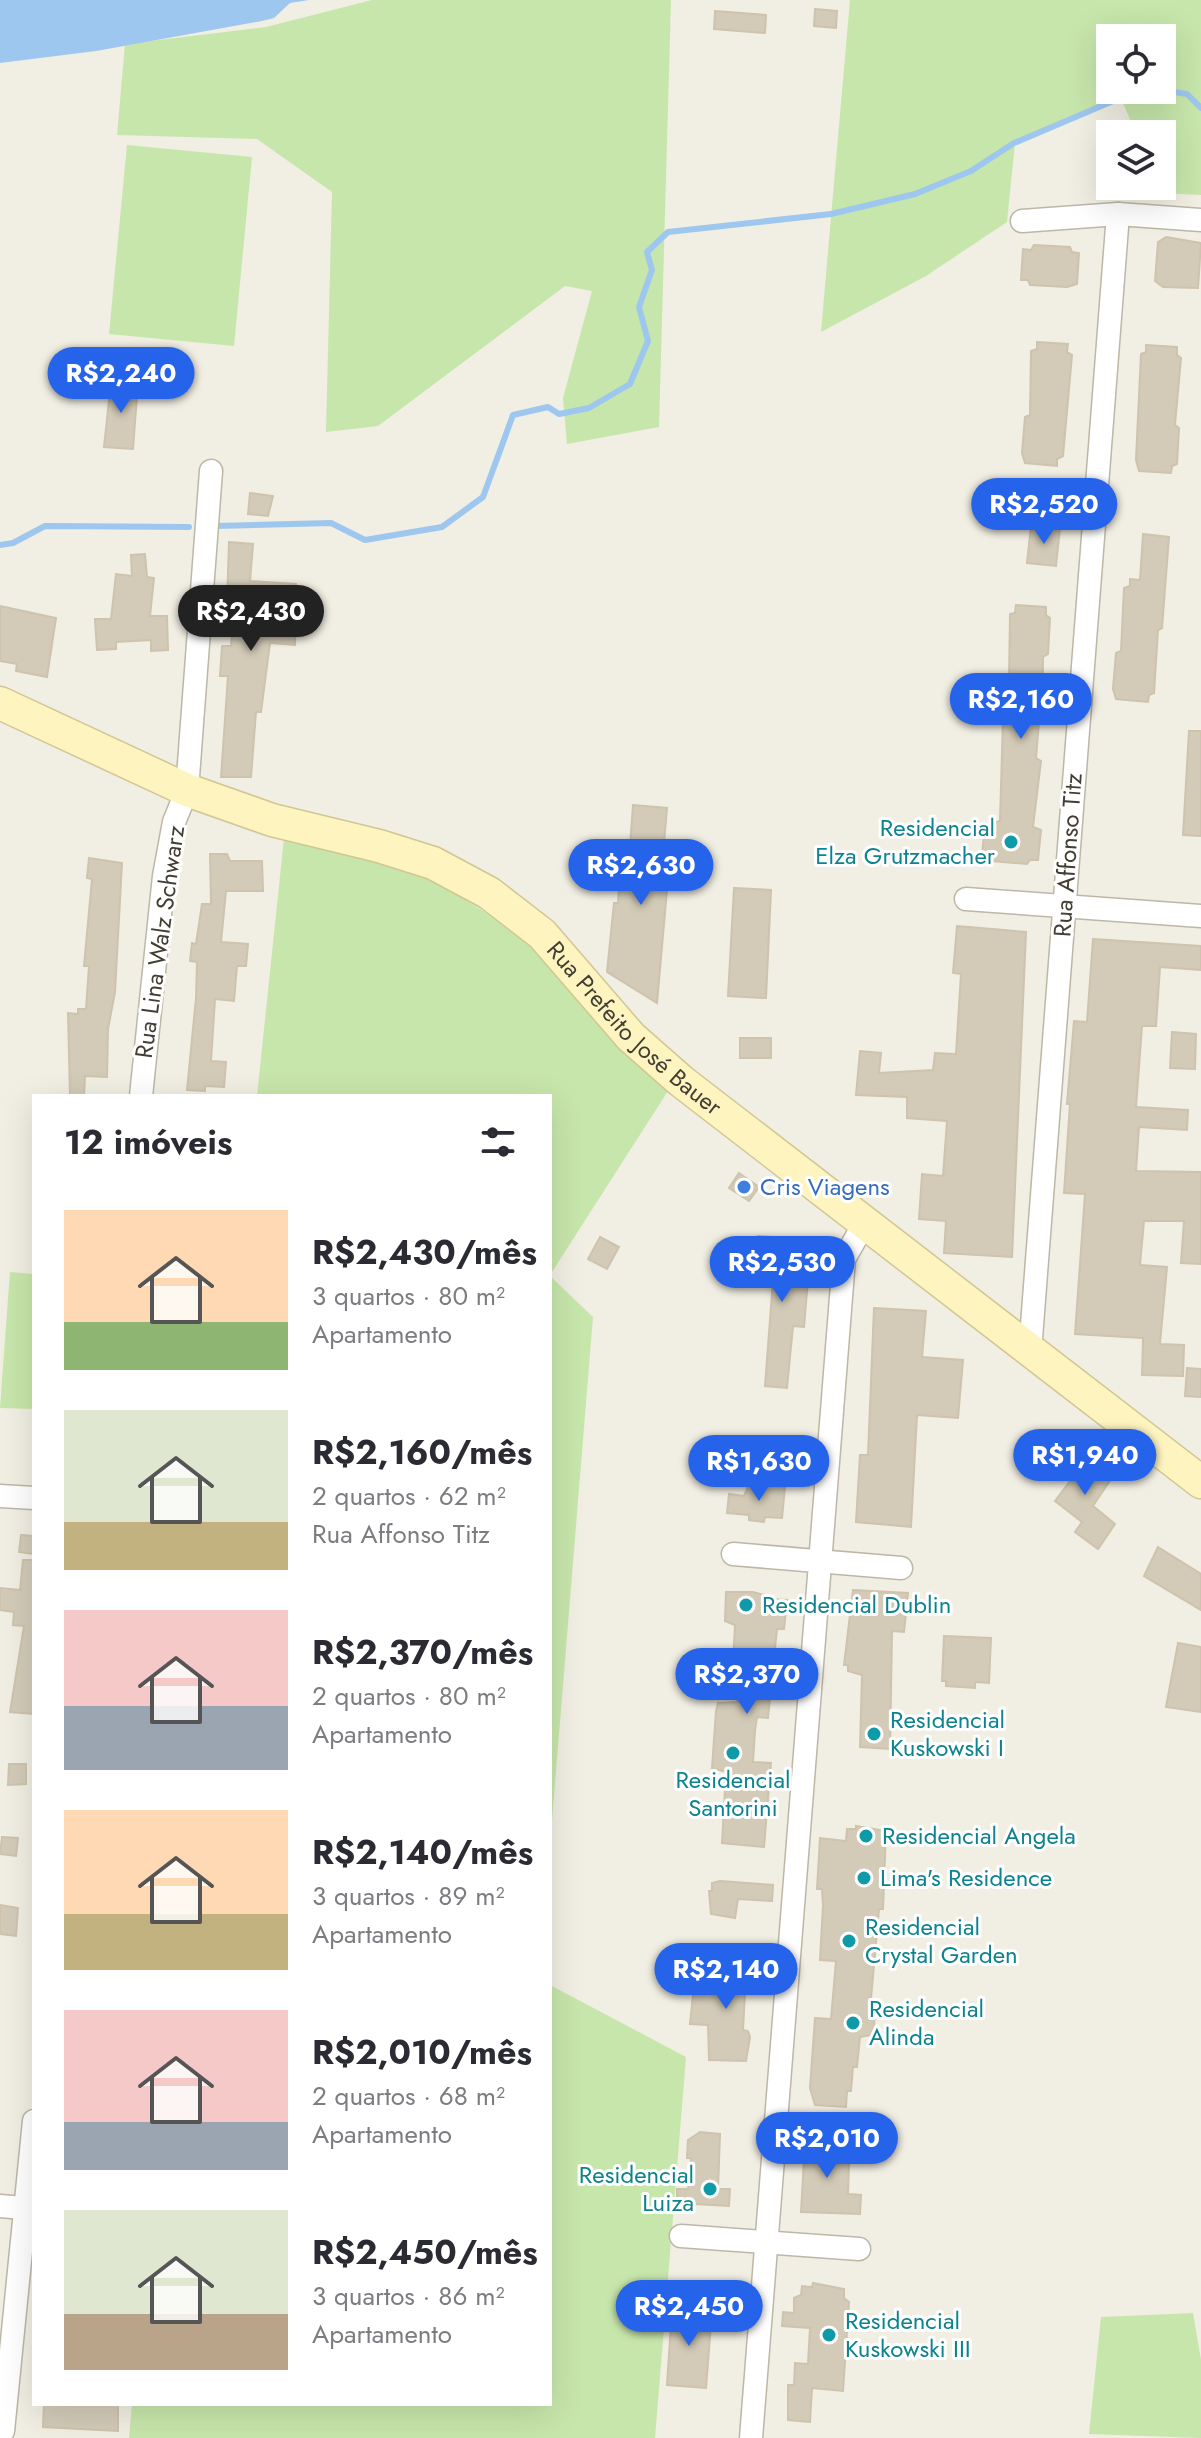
<!DOCTYPE html>
<html lang="pt">
<head>
<meta charset="utf-8">
<style>
  body { margin:0; font-family:Jost,sans-serif; background:#f2f2f3; color:#2b2b33; height:100vh; display:flex; flex-direction:column; font-size:30px; white-space:nowrap }
  * { box-sizing:border-box; margin:0 }
  p { font-size:26px; color:#7c7c81 }
  .icon { flex:none; width:44px; height:44px; fill:none; stroke:currentColor; stroke-width:2; stroke-linecap:round; stroke-linejoin:round }
  .map { position:relative; flex:1; overflow:hidden }
  .panel { position:absolute; left:32px; top:1094px; width:520px; height:1312px; display:flex; flex-direction:column; background:#fff; border-radius:0px; box-shadow:0 8px 32px #0002 }
  .panel>* { flex:none }
  .buttons { position:absolute; left:1096px; top:24px; display:grid; gap:16px }
  .buttons a { display:grid; place-items:center; width:80px; height:80px; border-radius:0px; background:#fff; box-shadow:0 8px 32px #0002; font-size:40px }
  .price { position:absolute; translate:-50% -68px; padding:0 18px; border-radius:28px; background:#2563eb; color:#fff; font-size:26px; line-height:52px; filter:drop-shadow(0 2px 4px #0008) }
  .price::after { content:''; position:absolute; left:50%; top:48px; width:24px; height:18px; margin-left:-12px; background:inherit; clip-path:polygon(0 0,100% 0,50% 100%) }
  .price.on { background:#222; color:#fff }
  ul { padding:0; list-style:none }
  li { display:flex; align-items:center; gap:24px; height:200px; padding:0 32px }
  li span { display:grid; place-items:center; flex:none; width:224px; height:160px; border-radius:0px; color:#555 }
  li>.icon { margin-inline-start:auto }
  span .icon { width:96px; height:96px; fill:#fffc; stroke-width:1 }
  li b { font-size:34px }
  h2 { display:flex; justify-content:space-between; align-items:center; height:96px; padding:0 32px; font-size:34px }
  .map>svg:first-child { display:block }
  .green { fill:#c7e6ab; fill-rule:evenodd }
  .water { fill:#9ec7ef }
  .lines { fill:none; stroke-linecap:round; stroke-linejoin:round }
  .stream { stroke:#9ec7ef; stroke-width:6 }
  .building { fill:#d3cbb8; stroke:#cec3ac; stroke-width:2 }
  .street-casing { stroke:#bdb7a6; stroke-width:25 }
  .secondary-casing { stroke:#d2c692; stroke-width:35 }
  .street { stroke:#fff; stroke-width:22 }
  .secondary { stroke:#fef4c0; stroke-width:32 }
  .culture-dot { fill:#0f9aa8; stroke:#fff; stroke-width:3 }
  .shop-dot { fill:#3f7fe0; stroke:#fff; stroke-width:3 }
  .labels { text-anchor:middle; stroke-width:6; stroke-linejoin:round; paint-order:stroke }
  .culture-label { font-size:24px; fill:#0d838f; stroke:#fff; text-anchor:start }
  .street-label { font-size:24px; fill:#433e33; stroke:#fff }
  .shop-label { font-size:24px; fill:#366cbe; stroke:#fff; text-anchor:start }
</style>
</head>
<body>
<div class="map">
<svg width="1201" height="2438" viewBox="0 0 1201 2438">
  <rect width="100%" height="100%" fill="#f1eee3"/>
  <!-- green -->
  <g class="green">
    <polygon points="372,0 671,0 659,427 567,444 563,398 592,291 565,286 378,426 326,432 332,192 257,139 117,135 125,44 266,27"/>
    <path d="M 850,0 L 1201,0 L 1201,195 L 1158,193 L 1156,186 L 1162,186 L 1162,134 L 1136,134 L 1121,98 L 1015,143 L 1007,222 L 926,276 L 821,332 ZM 1162,38 L 1162,90 L 1110,90 L 1110,38 Z"/>
    <polygon points="127,145 252,157 234,346 109,334"/>
    <polygon points="284,838 424,874 531,941 668,1091 550,1275 550,1096 257,1096"/>
    <polygon points="10,1272 34,1274 34,1409 0,1408"/>
    <polygon points="550,1276 593,1317 550,1845"/>
    <polygon points="550,1985 686,2057 655,2438 129,2438 132,2404 550,2404"/>
    <polygon points="1193,2313 1201,2360 1201,2438 1089,2434 1101,2317"/>
  </g>
  <!-- water -->
  <polygon class="water" points="0,0 309,0 290,3 274,18 262,21 96,51 0,63"/>
  <g class="lines">
    <!-- stream -->
    <g class="stream">
      <polyline points="1162,90 1187,94 1201,108"/>
      <polyline points="215,526 331,523 365,540 442,527 483,497 513,415 548,407 559,414 589,408 630,384 648,341 639,307 652,270 647,252 668,232 831,214 915,194 971,171 1014,143 1139,90"/>
      <polyline points="0,545 13,543 45,526 189,527"/>
    </g>
  </g>
  <!-- building -->
  <g class="building">
    <polygon points="815,9 837,11 836,28 814,26"/>
    <polygon points="715,11 766,15 765,33 714,29"/>
    <polygon points="1166,237 1201,243 1198,288 1163,287 1155,281 1158,242"/>
    <polygon points="1034,245 1070,247 1072,252 1079,253 1077,284 1067,287 1030,285 1028,280 1021,280 1023,249 1031,250"/>
    <polygon points="1037,342 1068,344 1067,352 1072,355 1063,456 1057,459 1057,466 1025,463 1022,453 1025,417 1030,415 1031,351 1037,349"/>
    <polygon points="1146,345 1177,347 1177,355 1181,358 1175,425 1179,428 1177,464 1172,466 1171,473 1139,471 1136,460 1141,354 1146,352"/>
    <polygon points="111,381 138,383 133,449 104,447"/>
    <polygon points="250,493 273,496 268,516 248,514"/>
    <polygon points="1031,526 1060,528 1056,566 1027,563"/>
    <polygon points="1143,534 1169,537 1162,628 1158,630 1154,693 1149,695 1148,702 1116,699 1113,689 1116,653 1121,651 1124,588 1130,586 1130,579 1140,580"/>
    <polygon points="229,542 253,544 250,581 296,584 295,645 270,643 261,712 256,712 251,777 221,777 228,676 220,676 222,646 231,646 233,617 232,604 227,603"/>
    <polygon points="145,554 147,577 154,578 150,616 167,616 168,650 151,651 151,640 116,642 116,649 97,650 95,619 111,619 116,574 132,576 131,555"/>
    <polygon points="1016,605 1046,607 1046,615 1050,618 1048,654 1043,657 1042,723 1039,722 1036,758 1041,761 1033,827 1041,830 1038,860 1030,860 1027,864 991,861 989,856 982,855 985,824 1000,821 1004,683 1009,681 1010,614 1015,613"/>
    <polygon points="0,606 56,618 47,677 16,671 17,664 0,661"/>
    <polygon points="1189,731 1201,731 1201,836 1183,835"/>
    <polygon points="633,805 667,808 660,890 667,890 657,1003 607,972 614,903 618,903 619,887 627,887"/>
    <polygon points="210,854 227,854 230,861 262,861 263,891 226,891 221,942 248,944 246,966 237,966 234,1001 215,999 211,1061 226,1062 224,1087 205,1086 205,1091 187,1090 196,998 197,962 190,961 192,943 196,944 202,904 211,904"/>
    <polygon points="89,858 122,863 115,992 108,1029 107,1077 85,1076 84,1096 70,1096 68,1013 78,1014 78,1009 86,1009 89,966 84,966 92,879 87,878"/>
    <polygon points="734,888 771,890 766,998 728,996"/>
    <polygon points="957,926 1026,932 1012,1257 944,1253 946,1221 919,1219 922,1174 943,1176 947,1121 907,1118 907,1097 856,1095 860,1051 881,1053 879,1073 933,1070 935,1053 956,1054 961,974 953,973"/>
    <polygon points="1093,939 1201,946 1201,970 1160,967 1156,1026 1142,1026 1136,1107 1188,1110 1187,1130 1139,1127 1136,1171 1201,1172 1201,1264 1181,1263 1184,1221 1144,1221 1140,1265 1167,1267 1160,1344 1184,1345 1183,1376 1142,1375 1143,1338 1075,1334 1085,1194 1064,1193 1070,1104 1067,1104 1074,1021 1087,1022"/>
    <polygon points="1172,1032 1196,1034 1195,1069 1170,1068"/>
    <rect x="740" y="1038" width="31" height="20"/>
    <polygon points="739,1173 759,1187 749,1201 729,1188"/>
    <polygon points="758,1236 783,1238 782,1255 810,1256 804,1327 793,1326 787,1388 765,1386 773,1280 756,1279"/>
    <polygon points="600,1237 619,1247 607,1269 588,1259"/>
    <polygon points="874,1308 926,1311 922,1357 963,1360 958,1418 917,1415 911,1527 856,1522 860,1455 868,1455"/>
    <polygon points="1187,1368 1201,1369 1201,1397 1185,1396"/>
    <polygon points="1084,1453 1113,1476 1093,1506 1115,1524 1098,1549 1075,1532 1082,1522 1055,1501 1070,1481 1053,1468 1062,1456 1076,1466"/>
    <polygon points="749,1484 785,1487 782,1518 765,1517 764,1522 749,1520 749,1515 727,1513 729,1494 744,1496"/>
    <polygon points="21,1535 34,1536 34,1554 19,1552"/>
    <polygon points="1158,1547 1201,1574 1201,1610 1144,1576"/>
    <polygon points="23,1560 34,1560 34,1714 10,1712 24,1626 13,1625 14,1612 0,1610 0,1588 20,1590"/>
    <polygon points="853,1590 908,1593 904,1632 892,1631 890,1749 860,1747 862,1675 848,1671 848,1665 844,1665"/>
    <polygon points="726,1592 753,1592 768,1596 768,1599 787,1600 784,1629 777,1629 768,1718 757,1717 755,1730 753,1762 771,1763 764,1847 722,1843 726,1772 712,1768 716,1711 718,1703 737,1702 741,1665 733,1664 735,1625 725,1621"/>
    <polygon points="944,1636 991,1638 989,1683 975,1682 975,1688 946,1686 946,1681 942,1681"/>
    <polygon points="1178,1643 1201,1647 1201,1712 1166,1707"/>
    <polygon points="9,1764 26,1764 26,1784 8,1785"/>
    <polygon points="856,1826 886,1831 883,1909 879,1909 870,2010 875,2011 874,2026 871,2035 860,2037 857,2067 853,2067 851,2091 847,2091 846,2107 815,2105 810,2088 815,2018 831,2019 836,1961 820,1960 823,1905 822,1889 817,1889 820,1838 846,1841 847,1829 856,1829"/>
    <polygon points="2,1837 18,1838 16,1856 0,1854"/>
    <polygon points="720,1881 773,1885 772,1901 738,1899 735,1918 711,1914 709,1891 712,1891 712,1883"/>
    <polygon points="0,1905 18,1908 16,1936 0,1934"/>
    <polygon points="717,1958 751,1960 752,1992 745,1992 743,2030 748,2031 750,2037 746,2061 709,2060 708,2025 690,2024 693,1995 715,1990"/>
    <polygon points="700,2132 720,2134 718,2189 730,2189 729,2206 677,2203 677,2189 688,2189 691,2158 687,2158 688,2140"/>
    <polygon points="805,2141 845,2143 844,2162 849,2163 848,2194 861,2195 860,2214 801,2212"/>
    <polygon points="813,2283 844,2289 844,2298 849,2302 843,2391 812,2388 810,2422 788,2420 788,2385 794,2385 795,2363 808,2364 810,2328 782,2326 783,2312 794,2313 794,2298 801,2295 802,2286 812,2287"/>
    <polygon points="672,2309 712,2311 706,2388 667,2385"/>
    <polygon points="44,2404 118,2405 118,2431 43,2427"/>
  </g>
  <g class="lines">
    <!-- street casing -->
    <g class="street-casing">
      <g id="street">
        <polyline points="1022,221 1118,214 1201,220"/>
        <polyline points="966,899 1201,916"/>
        <polyline points="141,1096 164,876 174,822 187,790 211,471"/>
        <polyline points="1030,1351 1118,214"/>
        <polyline points="0,1496 34,1498"/>
        <polyline points="733,1554 901,1568"/>
        <polyline points="0,2206 34,2209"/>
        <polyline points="681,2236 859,2249"/>
        <polyline points="3,2431 34,2121"/>
        <polyline points="751,2438 844,1259 864,1224"/>
      </g>
    </g>
    <!-- secondary casing -->
    <g class="secondary-casing">
      <g id="secondary">
        <path id="s1" d="M 0,703 L 187,790 L 272,820 L 379,846 L 433,863 L 489,893 L 542,934 L 631,1037 L 681,1081 L 1201,1482"/>
      </g>
    </g>
    <!-- street -->
    <use href="#street" class="street"/>
    <!-- secondary -->
    <use href="#secondary" class="secondary"/>
  </g>
  <!-- markers -->
  <g class="culture-dot">
    <circle cx="1011" cy="842" r="8"/>
    <circle cx="746" cy="1605" r="8"/>
    <circle cx="874" cy="1734" r="8"/>
    <circle cx="733" cy="1753" r="8"/>
    <circle cx="866" cy="1836" r="8"/>
    <circle cx="864" cy="1878" r="8"/>
    <circle cx="849" cy="1941" r="8"/>
    <circle cx="853" cy="2023" r="8"/>
    <circle cx="710" cy="2189" r="8"/>
    <circle cx="829" cy="2335" r="8"/>
  </g>
  <circle class="shop-dot" cx="744" cy="1187" r="8"/>
  <g class="labels">
    <!-- culture labels -->
    <g class="culture-label">
      <text x="995" y="836" text-anchor="end">Residencial<tspan x="995" dy="28">Elza Grutzmacher</tspan></text>
      <text x="762" y="1613">Residencial Dublin</text>
      <text x="890" y="1728">Residencial<tspan x="890" dy="28">Kuskowski I</tspan></text>
      <text x="733" y="1788" text-anchor="middle">Residencial<tspan x="733" dy="28">Santorini</tspan></text>
      <text x="882" y="1844">Residencial Angela</text>
      <text x="880" y="1886">Lima's Residence</text>
      <text x="865" y="1935">Residencial<tspan x="865" dy="28">Crystal Garden</tspan></text>
      <text x="869" y="2017">Residencial<tspan x="869" dy="28">Alinda</tspan></text>
      <text x="694" y="2183" text-anchor="end">Residencial<tspan x="694" dy="28">Luiza</tspan></text>
      <text x="845" y="2329">Residencial<tspan x="845" dy="28">Kuskowski III</tspan></text>
    </g>
    <!-- street labels -->
    <g class="street-label">
      <text transform="translate(1068 855) rotate(-86)" y="8">Rua Affonso Titz</text>
      <text transform="translate(160 942) rotate(-82)" y="8">Rua Lina Walz Schwarz</text>
      <text dy="8" stroke="none"><textPath href="#s1" startOffset="726">Rua Prefeito José Bauer</textPath></text>
    </g>
    <!-- shop labels -->
    <g class="shop-label">
      <text x="760" y="1195">Cris Viagens</text>
    </g>
  </g>
</svg>
<div class="buttons">
<a><svg class="icon" aria-label="locate" viewBox="0 0 24 24"><circle cx="12" cy="12" r="6"/><path d="M12 2v4M12 18v4M2 12h4M18 12h4"/></svg></a>
<a><svg class="icon" aria-label="layers" viewBox="0 0 24 24"><path d="M12 4l9 5-9 5-9-5zM3 14l9 5 9-5"/></svg></a>
</div>
<b class="price" style="left:121px;top:415px">R$2,240</b>
<b class="price" style="left:1044px;top:546px">R$2,520</b>
<b class="price on" style="left:251px;top:653px">R$2,430</b>
<b class="price" style="left:1021px;top:741px">R$2,160</b>
<b class="price" style="left:641px;top:907px">R$2,630</b>
<b class="price" style="left:782px;top:1304px">R$2,530</b>
<b class="price" style="left:1085px;top:1497px">R$1,940</b>
<b class="price" style="left:759px;top:1503px">R$1,630</b>
<b class="price" style="left:747px;top:1716px">R$2,370</b>
<b class="price" style="left:726px;top:2011px">R$2,140</b>
<b class="price" style="left:827px;top:2180px">R$2,010</b>
<b class="price" style="left:689px;top:2348px">R$2,450</b>
<section class="panel">
<h2>12 imóveis<svg class="icon" aria-label="filters" viewBox="0 0 24 24"><path d="M4 7h16M4 17h16"/><circle cx="9" cy="7" r="2"/><circle cx="15" cy="17" r="2"/></svg></h2>
<ul>
<li><span style="background:linear-gradient(#ffd9b3 70%,#8fb573 0)"><svg class="icon" aria-label="home" viewBox="0 0 24 24"><path d="M3 11l9-7 9 7M6 9v11h12V9"/></svg></span><div><b>R$2,430/mês</b><p>3 quartos · 80 m²</p><p>Apartamento</p></div></li>
<li><span style="background:linear-gradient(#dfe7d0 70%,#c2b280 0)"><svg class="icon" aria-label="home" viewBox="0 0 24 24"><path d="M3 11l9-7 9 7M6 9v11h12V9"/></svg></span><div><b>R$2,160/mês</b><p>2 quartos · 62 m²</p><p>Rua Affonso Titz</p></div></li>
<li><span style="background:linear-gradient(#f6c9c9 60%,#9aa5b1 0)"><svg class="icon" aria-label="home" viewBox="0 0 24 24"><path d="M3 11l9-7 9 7M6 9v11h12V9"/></svg></span><div><b>R$2,370/mês</b><p>2 quartos · 80 m²</p><p>Apartamento</p></div></li>
<li><span style="background:linear-gradient(#ffd9b3 65%,#c2b280 0)"><svg class="icon" aria-label="home" viewBox="0 0 24 24"><path d="M3 11l9-7 9 7M6 9v11h12V9"/></svg></span><div><b>R$2,140/mês</b><p>3 quartos · 89 m²</p><p>Apartamento</p></div></li>
<li><span style="background:linear-gradient(#f6c9c9 70%,#9aa5b1 0)"><svg class="icon" aria-label="home" viewBox="0 0 24 24"><path d="M3 11l9-7 9 7M6 9v11h12V9"/></svg></span><div><b>R$2,010/mês</b><p>2 quartos · 68 m²</p><p>Apartamento</p></div></li>
<li><span style="background:linear-gradient(#dfe7d0 65%,#b9a48a 0)"><svg class="icon" aria-label="home" viewBox="0 0 24 24"><path d="M3 11l9-7 9 7M6 9v11h12V9"/></svg></span><div><b>R$2,450/mês</b><p>3 quartos · 86 m²</p><p>Apartamento</p></div></li>
</ul>
</section>
</div>
</body>
</html>
